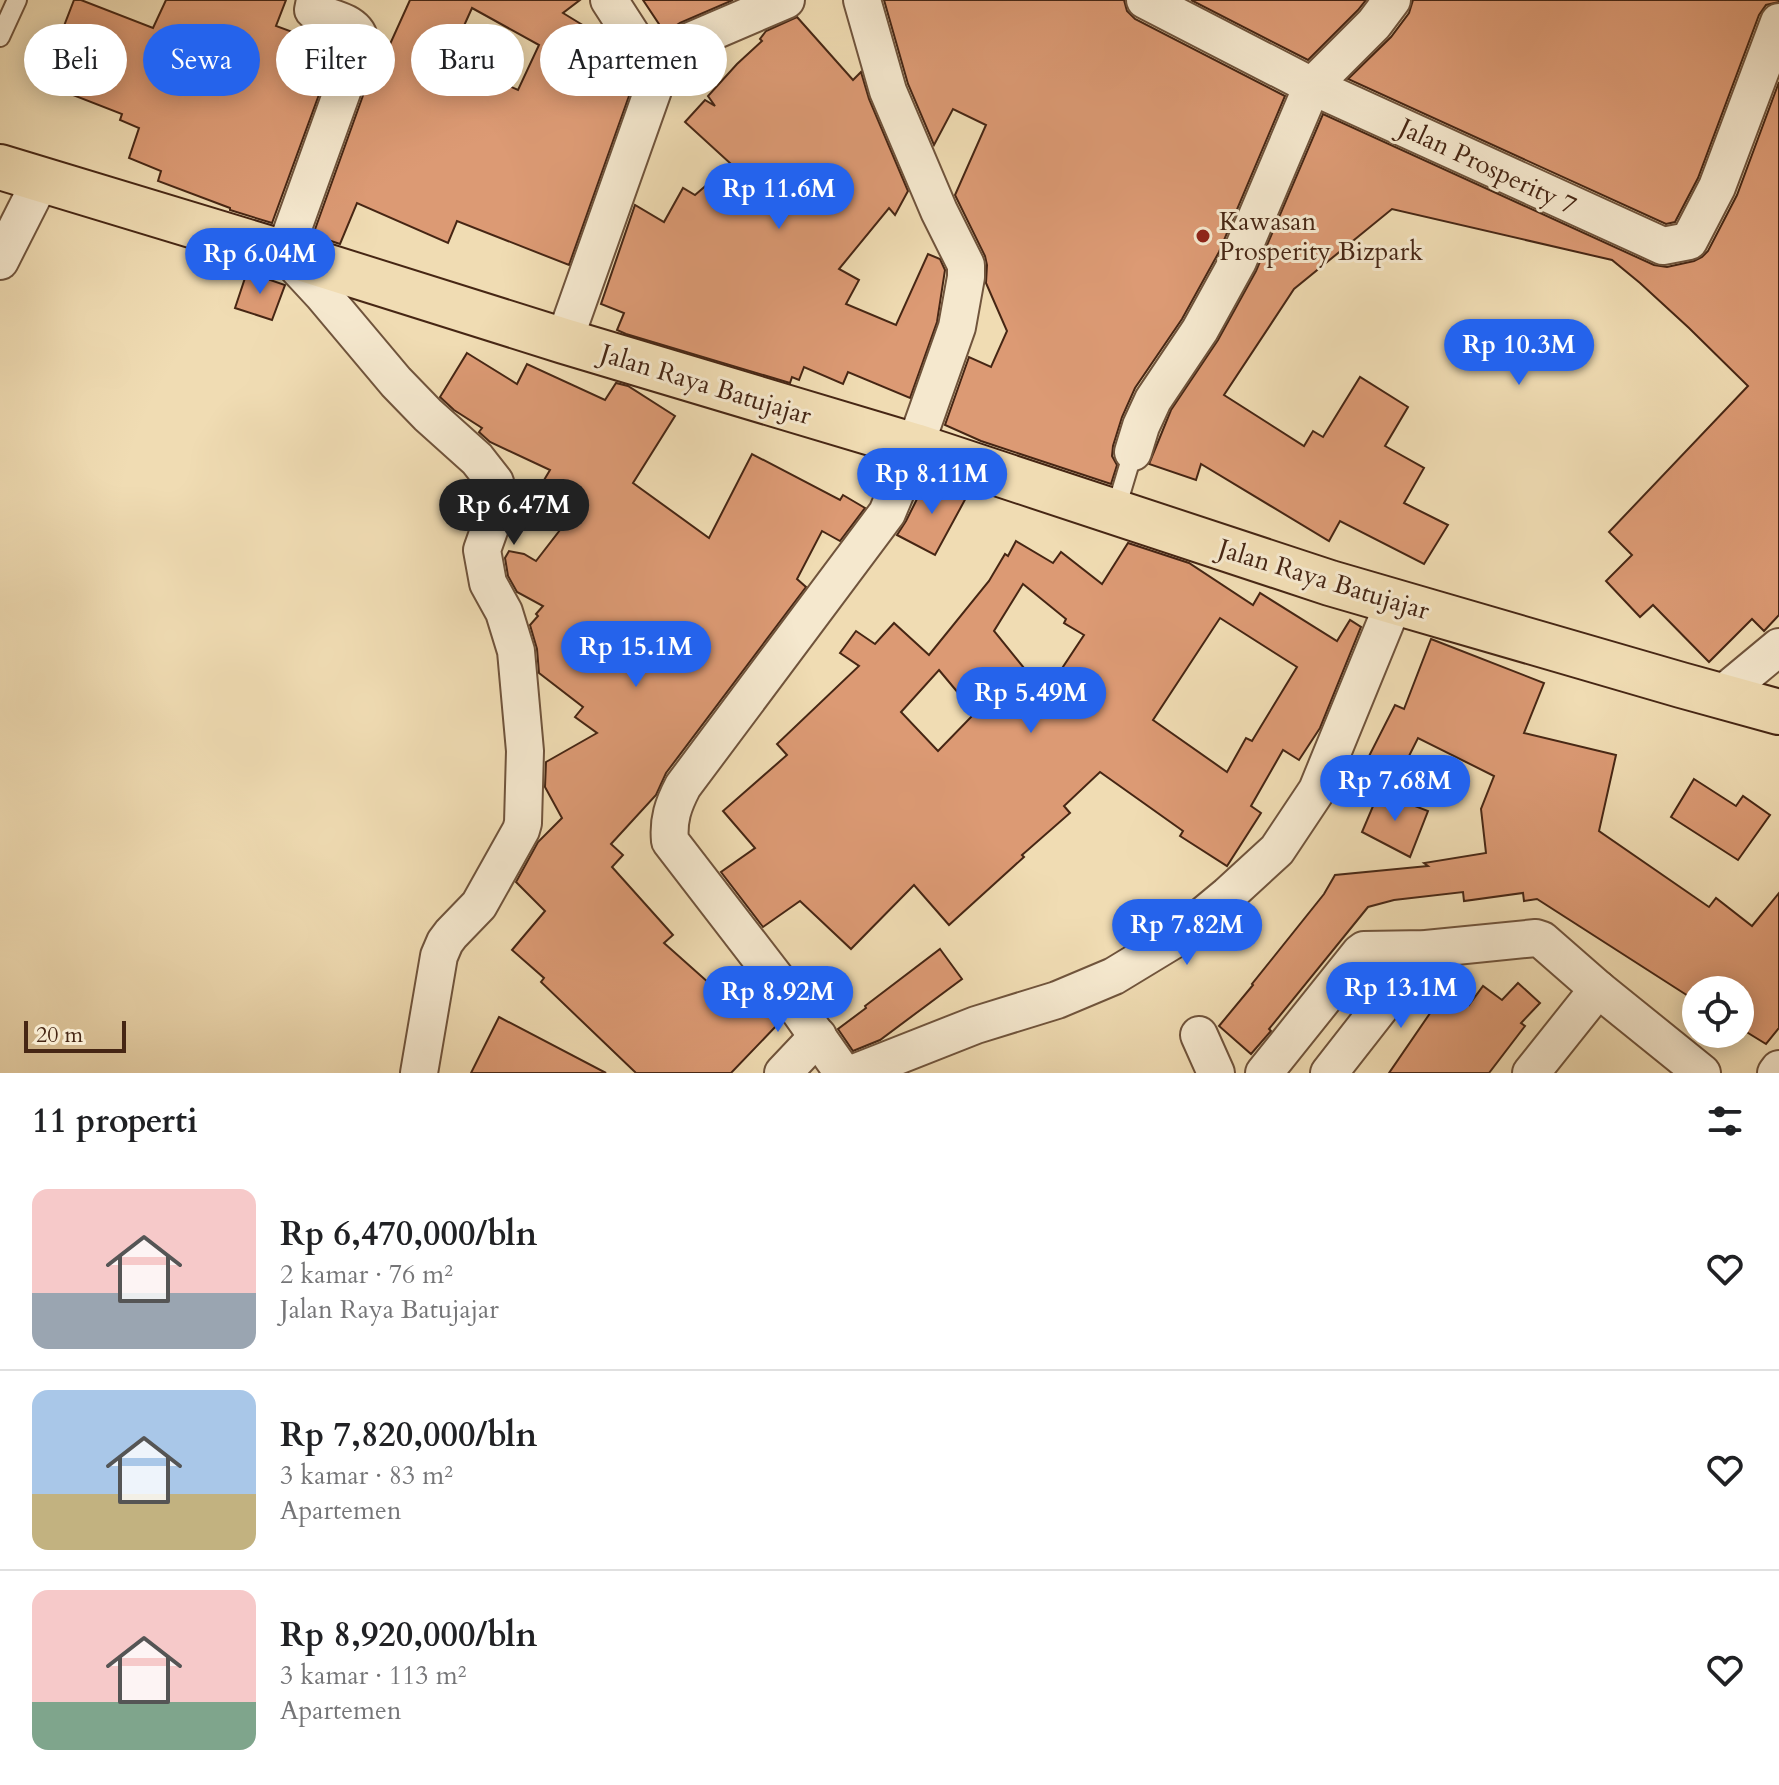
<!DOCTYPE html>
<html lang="id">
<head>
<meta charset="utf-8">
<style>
  body { margin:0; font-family:Cardo,serif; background:#f2f2f2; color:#202124; height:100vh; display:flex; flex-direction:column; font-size:30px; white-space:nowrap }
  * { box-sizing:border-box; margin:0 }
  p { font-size:26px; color:#757577 }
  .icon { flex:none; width:44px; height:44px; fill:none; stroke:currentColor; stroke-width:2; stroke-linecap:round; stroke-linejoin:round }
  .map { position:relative; height:1073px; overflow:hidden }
  .details { display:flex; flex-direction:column; background:#fff; flex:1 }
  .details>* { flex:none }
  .banner { position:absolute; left:24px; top:24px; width:800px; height:72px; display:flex; gap:16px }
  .tools { position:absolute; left:1682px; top:976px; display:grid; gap:16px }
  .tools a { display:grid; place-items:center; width:72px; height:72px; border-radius:50%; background:#fff; box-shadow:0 4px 20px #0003; font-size:40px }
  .scale { position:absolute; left:24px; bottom:20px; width:102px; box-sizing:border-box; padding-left:8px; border:4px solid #462614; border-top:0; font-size:22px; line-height:28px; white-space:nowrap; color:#462614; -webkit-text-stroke:6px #f5e8ce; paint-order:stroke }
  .price { position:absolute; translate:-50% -68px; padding:0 18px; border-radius:28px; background:#2563eb; color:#fff; font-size:26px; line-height:52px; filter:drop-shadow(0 2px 4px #0008) }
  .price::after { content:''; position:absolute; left:50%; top:48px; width:24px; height:18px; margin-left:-12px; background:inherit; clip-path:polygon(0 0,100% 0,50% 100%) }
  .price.active { background:#222; color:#fff }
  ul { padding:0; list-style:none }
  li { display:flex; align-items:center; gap:24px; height:200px; padding:0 32px }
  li+li { border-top:2px solid #e0e0e0 }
  li span { display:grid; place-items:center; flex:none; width:224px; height:160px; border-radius:16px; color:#555 }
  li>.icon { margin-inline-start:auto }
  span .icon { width:96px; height:96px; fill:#fffc; stroke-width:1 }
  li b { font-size:34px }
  h2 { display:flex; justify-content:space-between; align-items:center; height:96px; padding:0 32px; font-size:34px }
  .tag { padding:0 28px; border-radius:36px; background:#fff; box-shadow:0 4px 20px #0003; font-size:28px; line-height:72px }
  .tag.active { background:#2563eb; color:#fff }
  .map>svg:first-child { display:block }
  .building { fill:#dc9a74; stroke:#462614; stroke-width:2; fill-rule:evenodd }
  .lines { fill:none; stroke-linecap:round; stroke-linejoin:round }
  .lane-casing { stroke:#70543c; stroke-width:22 }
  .street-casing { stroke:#70543c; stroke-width:40 }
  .highway-casing { stroke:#462614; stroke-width:48 }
  .lane { stroke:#f5e8ce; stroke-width:18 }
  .street { stroke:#f5e8ce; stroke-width:36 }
  .highway { stroke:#f0dcb3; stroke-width:44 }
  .poi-dot { fill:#8f2418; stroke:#f5e8ce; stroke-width:3 }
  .labels { text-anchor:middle; stroke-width:6; stroke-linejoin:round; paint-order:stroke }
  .street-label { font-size:26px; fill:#462614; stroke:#f5e8ce }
  .poi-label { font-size:26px; fill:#462614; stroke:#f5e8ce; text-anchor:start }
</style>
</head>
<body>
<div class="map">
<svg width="1779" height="1073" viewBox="0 0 1779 1073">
  <rect width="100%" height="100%" fill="#f0dcb3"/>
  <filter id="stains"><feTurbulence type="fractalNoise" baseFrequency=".0025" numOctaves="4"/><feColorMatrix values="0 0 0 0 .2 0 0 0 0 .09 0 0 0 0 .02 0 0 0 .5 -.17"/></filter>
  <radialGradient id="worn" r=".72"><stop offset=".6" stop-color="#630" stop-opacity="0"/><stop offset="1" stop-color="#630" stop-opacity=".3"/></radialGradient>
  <!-- building -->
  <g class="building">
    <polygon points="74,0 81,0 153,28 166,0 286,0 276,26 336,48 272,223 230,210 230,208 158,181 161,171 129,158 139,128 120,120 122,114 42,83"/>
    <path d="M 410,0 L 580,0 L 563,13 L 612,43 L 635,79 L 569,265 L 457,221 L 448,243 L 357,203 L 340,244 L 313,235 L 375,62 L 381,64 ZM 472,8 L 539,45 L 518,90 L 449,59 Z"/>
    <polygon points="643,0 733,0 680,23 665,33"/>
    <polygon points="884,0 1124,0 1127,11 1135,19 1285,96 1219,252 1182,319 1135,388 1122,417 1113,446 1112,456 1117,465 1111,484 981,441 945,425 969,357 991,367 1007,331 986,283 987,265 985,256 955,195 986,125 953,109 934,145 908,84"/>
    <polygon points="1191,0 1366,0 1358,10 1308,60"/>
    <polygon points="1413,0 1779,0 1779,2 1766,5 1759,15 1698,178 1675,222 1666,224 1348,79 1391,37 1409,13"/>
    <polygon points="797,17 853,80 861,72 869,99 908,191 895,215 889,208 839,269 859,280 846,304 896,325 928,254 940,259 945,270 937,322 910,398 848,372 843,384 804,367 799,380 792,377 790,383 626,334 617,330 624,313 601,304 635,205 664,222 683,188 695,195 731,164 685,122 705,100 715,106 708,96 737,64 762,41 760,39 766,31"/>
    <polygon points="1779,82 1779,615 1764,631 1752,619 1709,662 1653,605 1640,617 1606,581 1632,555 1609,532 1748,386 1689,328 1640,283 1612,260 1392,209 1294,289 1224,395 1304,446 1313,431 1323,437 1360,377 1408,407 1385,446 1424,468 1404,503 1448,525 1424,564 1340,521 1329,541 1201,464 1196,480 1149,464 1171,410 1218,340 1256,271 1323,114 1654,265 1667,267 1694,261 1702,257 1708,251 1737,195"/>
    <polygon points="247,272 285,285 272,320 235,308"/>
    <polygon points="467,353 517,384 527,364 605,400 616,383 628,386 675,416 633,483 709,538 752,454 840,500 843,495 865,508 840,541 822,531 797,579 806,587 666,773 656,795 611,844 623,855 612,867 673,935 664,943 719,992 737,978 765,1011 778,1024 731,1073 636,1073 541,982 544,978 512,950 545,911 516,882 538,842 562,818 545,787 546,762 597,733 575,717 583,707 539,673 537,649 530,625 538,616 536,614 543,606 517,592 508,576 505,558 509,551 524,554 536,561 570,517 534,497 550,470 490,442 479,432 482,428 454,410 440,397"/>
    <polygon points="928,477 967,496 935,555 897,535 906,521"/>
    <path d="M 1016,541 L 1053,563 L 1061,552 L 1102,584 L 1128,543 L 1189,563 L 1253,605 L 1260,593 L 1337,641 L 1350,620 L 1361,627 L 1320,728 L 1299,760 L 1283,750 L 1251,806 L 1261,813 L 1227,866 L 1180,836 L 1183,831 L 1100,772 L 1064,806 L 1070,813 L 1022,855 L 1024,857 L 949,925 L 914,885 L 851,949 L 800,901 L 763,927 L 721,872 L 755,848 L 723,811 L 787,755 L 777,744 L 859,666 L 840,653 L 856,631 L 875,644 L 894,623 L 929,655 L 989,581 L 1005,554 L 1008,556 ZM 1023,584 L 1066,619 L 1064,623 L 1084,635 L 1045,694 L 994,631 ZM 1220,618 L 1297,667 L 1252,741 L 1246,738 L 1227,772 L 1153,720 ZM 939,670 L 975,713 L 938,751 L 901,712 Z"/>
    <polygon points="1431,639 1544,683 1524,733 1616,755 1599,831 1709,907 1716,898 1752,926 1779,893 1779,1028 1766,1044 1740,1028 1740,990 1696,990 1696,1001 1537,899 1524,901 1523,893 1464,901 1463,892 1394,900 1368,907 1269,1029 1271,1031 1251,1054 1219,1026 1253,985 1252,984 1324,894 1335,875 1428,866 1424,863 1486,853 1481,809 1494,776 1418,738 1398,778 1366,762 1395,705 1404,709"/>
    <polygon points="1694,779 1736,806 1743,796 1770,815 1738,860 1671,817"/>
    <polygon points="1379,792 1428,811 1410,857 1362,832"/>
    <polygon points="940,949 962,979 880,1040 853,1051 838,1029 866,1008 865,1006"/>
    <polygon points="1518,983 1540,1003 1521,1023 1525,1026 1489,1073 1389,1073 1448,987 1469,1005 1483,986 1502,1000"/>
    <polygon points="499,1017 606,1073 471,1073"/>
  </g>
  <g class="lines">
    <!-- lane casing -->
    <g class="lane-casing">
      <g id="lane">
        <polyline points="0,37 17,0"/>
        <polyline points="1115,512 1133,452"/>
      </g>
    </g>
    <!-- street casing -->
    <g class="street-casing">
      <g id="street">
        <path d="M 315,0 L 313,10 L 317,13 C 333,19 358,22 360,42 L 284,253 L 322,294 L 396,382 L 428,415 L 477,459 L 495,482 L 496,486 L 493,519 L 482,550 L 488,583 L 504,612 L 516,651 L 525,751 L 523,823 L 521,830 L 479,905 L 451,934 L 445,942 L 439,956 L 419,1073"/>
        <polyline points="609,0 658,76"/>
        <polyline points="1145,0 1312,86 1663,246 1689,241 1717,187 1779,22"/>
        <polyline points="0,261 41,180"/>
        <polyline points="564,341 658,76 675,52 688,42 786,0"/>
        <polyline points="1133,452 1141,426 1153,400 1200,330 1238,261 1312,86 1374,24 1392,0"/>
        <polyline points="1720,696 1779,647"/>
        <polyline points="1199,1035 1216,1073"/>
        <polyline points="783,1073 818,1036"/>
        <path d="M 843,1073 L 781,985 L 670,841 C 668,820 673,805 683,786 L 887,513 L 915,446 L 957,327 L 966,277 L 966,265 L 939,211 L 888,91 L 862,0"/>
        <polyline points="854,1073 976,1025 1057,1000 1114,976 1175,939 1228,895 1277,850 1317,790 1394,602"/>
        <polyline points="1264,1073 1360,953 1364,950 1426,949 1536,938 1542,940 1598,989 1702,1073"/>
        <polyline points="1329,1073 1426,949"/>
        <polyline points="1531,1073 1598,989"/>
        <polyline points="1776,1073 1779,1069"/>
      </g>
    </g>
    <!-- highway casing -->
    <g class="highway-casing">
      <polyline id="highway" points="0,167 284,253 564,341 915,446 1330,583 1681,685 1779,712"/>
    </g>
    <!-- lane -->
    <use href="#lane" class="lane"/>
    <!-- street -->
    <use href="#street" class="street"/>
    <!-- highway -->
    <use href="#highway" class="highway"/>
  </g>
  <!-- markers -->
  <circle class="poi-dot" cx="1203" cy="236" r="8"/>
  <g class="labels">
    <!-- street labels -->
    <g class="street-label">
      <text transform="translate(1488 166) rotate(25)" y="9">Jalan Prosperity 7</text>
      <text transform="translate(706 384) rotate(17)" y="9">Jalan Raya Batujajar</text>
      <text transform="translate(1324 579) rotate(17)" y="9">Jalan Raya Batujajar</text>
    </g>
    <!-- poi labels -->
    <g class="poi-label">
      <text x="1219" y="230">Kawasan<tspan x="1219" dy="30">Prosperity Bizpark</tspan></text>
    </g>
  </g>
  <rect width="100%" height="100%" filter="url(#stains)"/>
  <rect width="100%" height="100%" fill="url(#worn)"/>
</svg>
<div class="tools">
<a><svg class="icon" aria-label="locate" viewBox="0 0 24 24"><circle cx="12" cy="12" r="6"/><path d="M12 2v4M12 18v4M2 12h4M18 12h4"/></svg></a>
</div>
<div class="scale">20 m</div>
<b class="price" style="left:779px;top:231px">Rp 11.6M</b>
<b class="price" style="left:260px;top:296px">Rp 6.04M</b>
<b class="price" style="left:1519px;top:387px">Rp 10.3M</b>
<b class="price" style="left:932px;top:516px">Rp 8.11M</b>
<b class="price active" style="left:514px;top:547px">Rp 6.47M</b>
<b class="price" style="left:636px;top:689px">Rp 15.1M</b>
<b class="price" style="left:1031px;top:735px">Rp 5.49M</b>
<b class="price" style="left:1395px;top:823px">Rp 7.68M</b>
<b class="price" style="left:1187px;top:967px">Rp 7.82M</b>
<b class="price" style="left:1401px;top:1030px">Rp 13.1M</b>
<b class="price" style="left:778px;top:1034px">Rp 8.92M</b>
<div class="banner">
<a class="tag">Beli</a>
<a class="tag active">Sewa</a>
<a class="tag">Filter</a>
<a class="tag">Baru</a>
<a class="tag">Apartemen</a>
</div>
</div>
<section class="details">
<h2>11 properti<svg class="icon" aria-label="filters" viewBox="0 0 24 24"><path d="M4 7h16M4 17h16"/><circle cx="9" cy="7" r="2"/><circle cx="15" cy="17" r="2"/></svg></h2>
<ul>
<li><span style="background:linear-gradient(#f6c9c9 65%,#9aa5b1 0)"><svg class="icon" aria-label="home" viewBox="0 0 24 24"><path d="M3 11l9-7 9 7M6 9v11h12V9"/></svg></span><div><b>Rp 6,470,000/bln</b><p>2 kamar · 76 m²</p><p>Jalan Raya Batujajar</p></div><svg class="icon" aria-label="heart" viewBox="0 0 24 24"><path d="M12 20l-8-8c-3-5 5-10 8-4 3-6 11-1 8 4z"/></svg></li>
<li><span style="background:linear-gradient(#a9c7e8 65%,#c2b280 0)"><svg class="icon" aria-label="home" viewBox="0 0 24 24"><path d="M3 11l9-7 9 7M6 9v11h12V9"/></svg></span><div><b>Rp 7,820,000/bln</b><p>3 kamar · 83 m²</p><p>Apartemen</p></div><svg class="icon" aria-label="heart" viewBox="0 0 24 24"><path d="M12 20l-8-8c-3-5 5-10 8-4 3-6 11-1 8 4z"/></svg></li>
<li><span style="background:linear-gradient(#f6c9c9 70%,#7fa58c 0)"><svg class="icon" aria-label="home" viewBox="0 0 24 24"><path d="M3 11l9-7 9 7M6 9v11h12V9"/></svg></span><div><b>Rp 8,920,000/bln</b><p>3 kamar · 113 m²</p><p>Apartemen</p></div><svg class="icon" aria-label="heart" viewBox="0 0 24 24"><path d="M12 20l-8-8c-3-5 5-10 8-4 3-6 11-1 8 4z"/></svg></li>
</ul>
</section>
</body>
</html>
